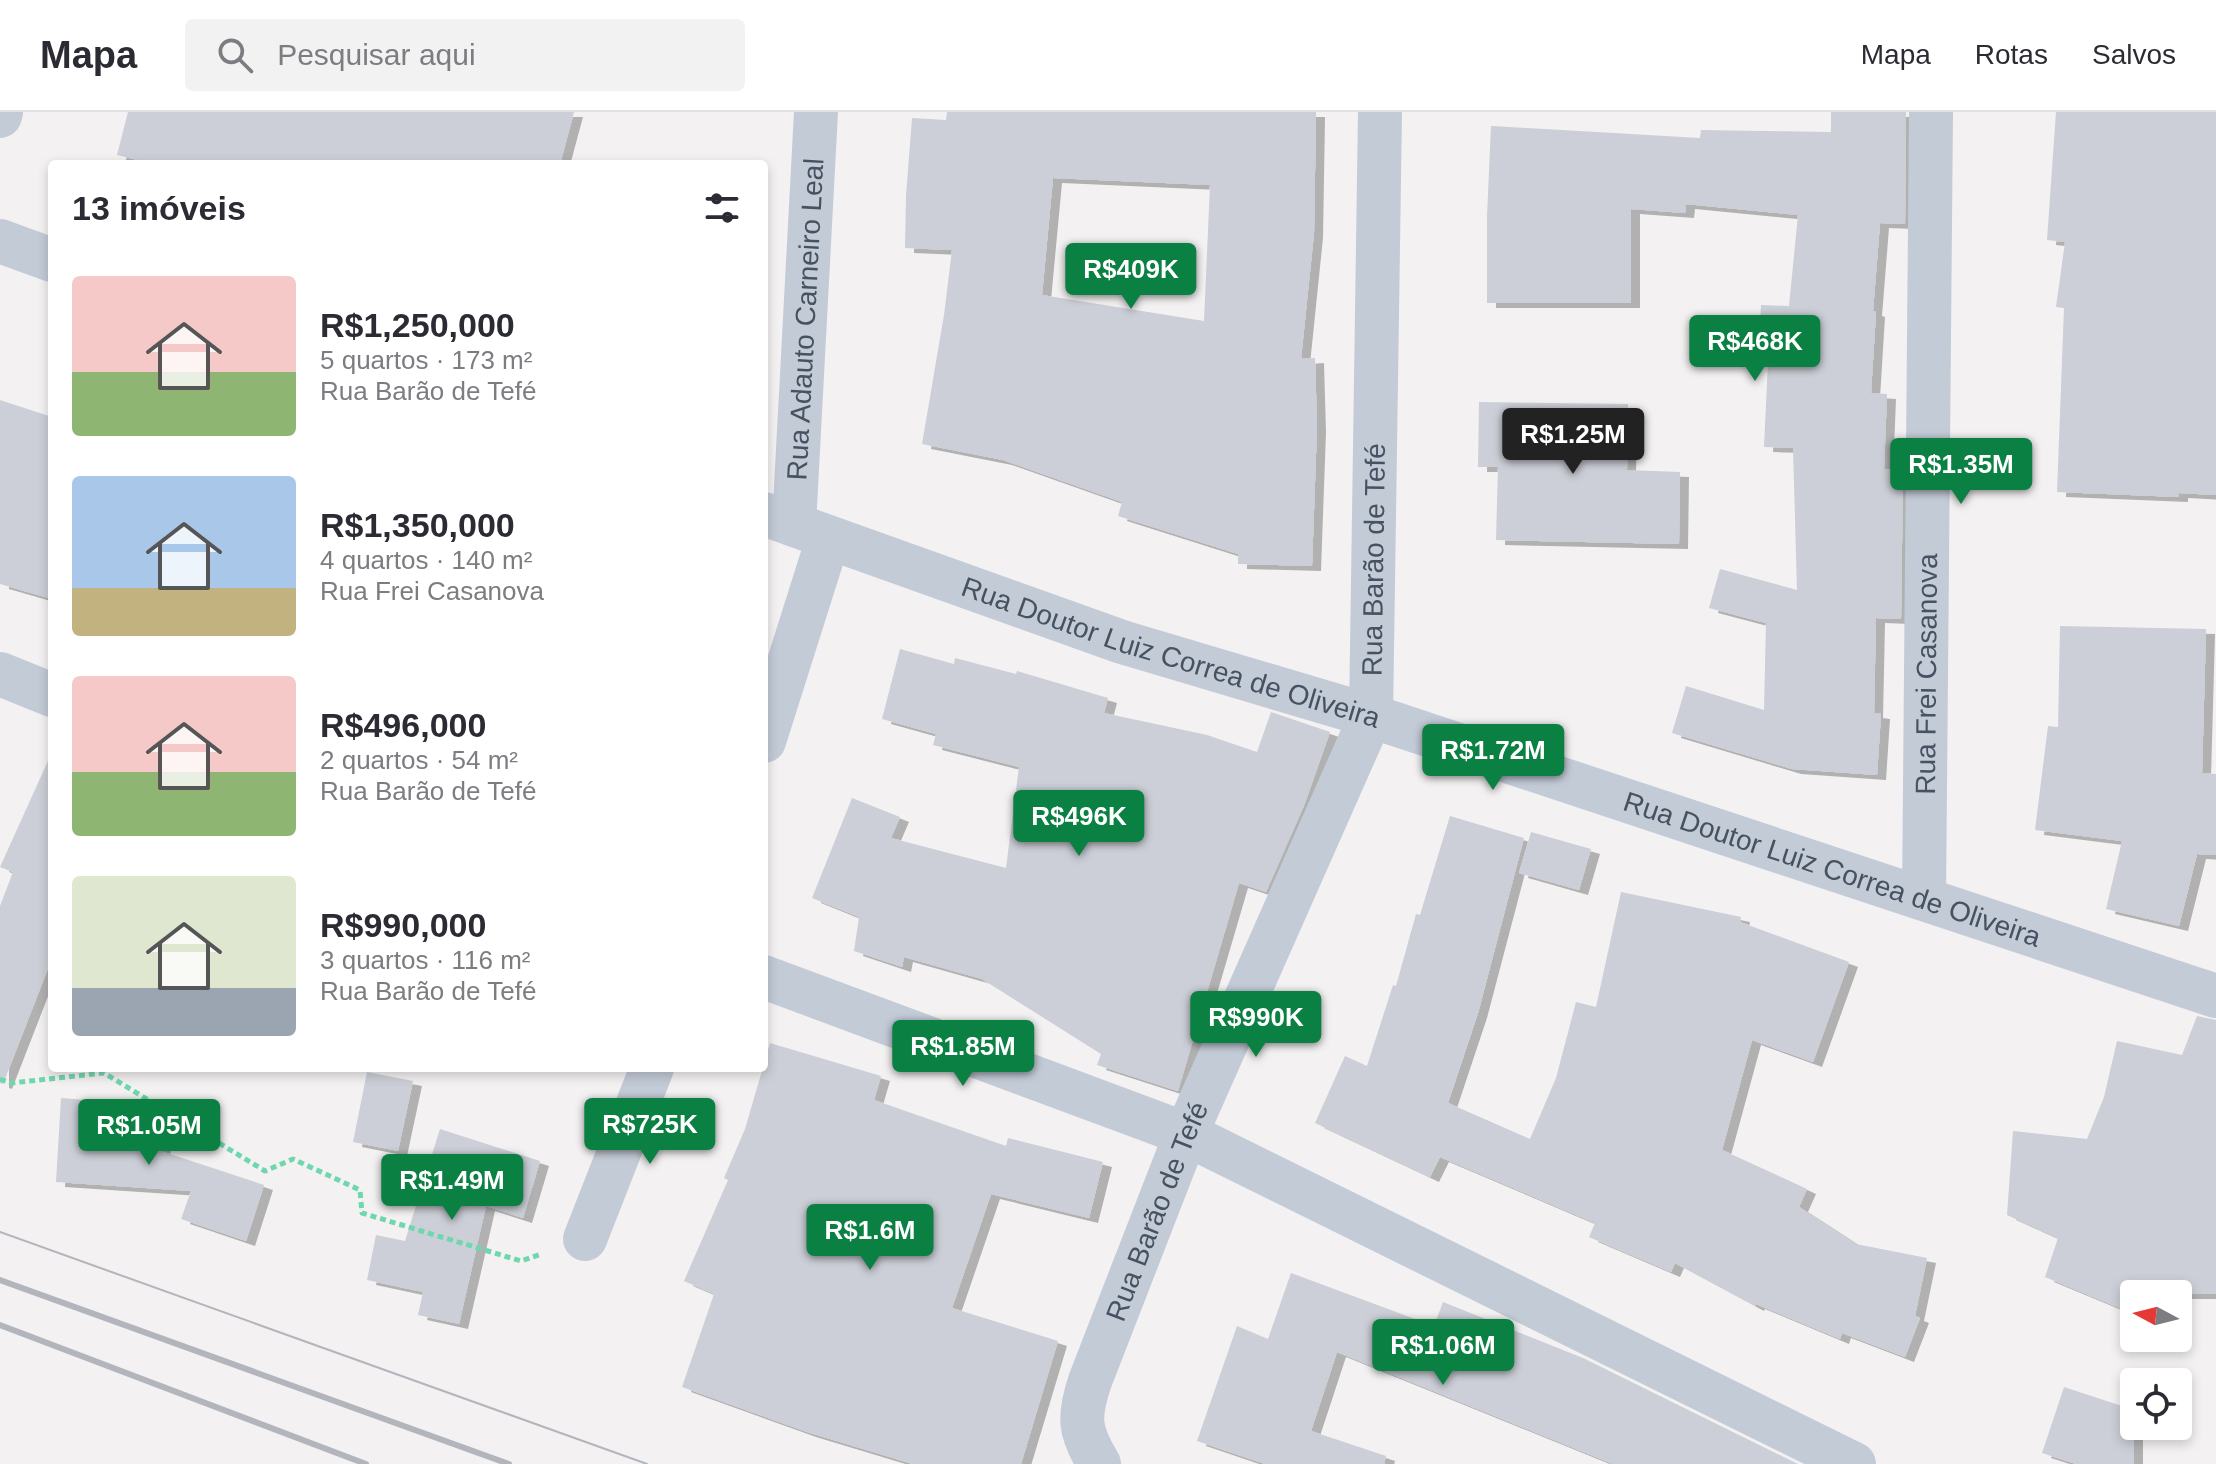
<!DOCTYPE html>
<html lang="pt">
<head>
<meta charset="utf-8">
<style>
  body { margin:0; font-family:Helvetica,sans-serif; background:#f2f2f3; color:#2b2b33; height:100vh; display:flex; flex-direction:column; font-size:30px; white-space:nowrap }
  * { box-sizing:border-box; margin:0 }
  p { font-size:26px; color:#7c7c81 }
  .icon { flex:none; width:44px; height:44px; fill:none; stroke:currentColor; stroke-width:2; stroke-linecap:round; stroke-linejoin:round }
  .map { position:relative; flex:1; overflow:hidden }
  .details { position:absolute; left:48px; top:48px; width:720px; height:912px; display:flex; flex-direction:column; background:#fff; border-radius:8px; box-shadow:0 4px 12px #0003 }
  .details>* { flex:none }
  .needle { width:52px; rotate:277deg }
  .tools { position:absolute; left:2120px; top:1168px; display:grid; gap:16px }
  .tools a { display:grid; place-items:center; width:72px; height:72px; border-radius:8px; background:#fff; box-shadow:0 4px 12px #0003; font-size:40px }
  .price { position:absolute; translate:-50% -68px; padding:0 18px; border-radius:8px; background:#0b8043; color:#fff; font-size:26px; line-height:52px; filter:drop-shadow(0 2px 4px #0008) }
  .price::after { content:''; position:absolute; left:50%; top:48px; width:24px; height:18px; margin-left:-12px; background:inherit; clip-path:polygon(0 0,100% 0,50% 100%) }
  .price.on { background:#222; color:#fff }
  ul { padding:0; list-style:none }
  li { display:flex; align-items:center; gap:24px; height:200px; padding:0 24px }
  li span { display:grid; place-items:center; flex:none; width:224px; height:160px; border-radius:8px; color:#555 }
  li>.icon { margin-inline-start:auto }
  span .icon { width:96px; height:96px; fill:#fffc; stroke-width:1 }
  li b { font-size:34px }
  h2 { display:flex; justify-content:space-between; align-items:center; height:96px; padding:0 24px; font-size:34px }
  header { display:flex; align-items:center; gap:48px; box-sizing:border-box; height:112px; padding:0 40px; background:#fff; border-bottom:2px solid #e1e1e2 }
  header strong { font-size:38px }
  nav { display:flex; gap:44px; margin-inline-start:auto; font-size:28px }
  .search { width:560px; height:72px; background:#f2f2f3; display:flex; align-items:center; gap:20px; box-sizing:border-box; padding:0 28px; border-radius:8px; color:#7c7c81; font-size:30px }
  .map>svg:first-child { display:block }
  .building { fill:#cccfd7; fill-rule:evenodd; filter:url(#shadow) }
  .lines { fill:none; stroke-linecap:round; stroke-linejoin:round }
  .path { stroke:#6fd7ae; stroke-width:5; stroke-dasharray:6 4; stroke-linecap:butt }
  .minor { stroke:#c3cbd7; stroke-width:44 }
  .tram { stroke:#b2b5bc; stroke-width:2 }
  .rail { stroke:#b2b5bc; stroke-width:6 }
  .labels { text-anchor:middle; stroke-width:6; stroke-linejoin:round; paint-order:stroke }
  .street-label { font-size:28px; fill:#465261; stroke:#fff }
</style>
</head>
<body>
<header>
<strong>Mapa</strong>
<div class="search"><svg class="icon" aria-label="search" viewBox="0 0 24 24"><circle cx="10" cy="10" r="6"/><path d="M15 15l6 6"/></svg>Pesquisar aqui</div>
<nav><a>Mapa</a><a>Rotas</a><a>Salvos</a></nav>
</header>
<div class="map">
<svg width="2216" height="1352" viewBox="0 0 2216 1352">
  <defs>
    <filter id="shadow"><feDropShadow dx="9" dy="5" stdDeviation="0" flood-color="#0004"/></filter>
  </defs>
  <rect width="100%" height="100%" fill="#f3f1f1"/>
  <!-- building -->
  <g class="building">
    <polygon points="128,0 574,0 560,52 154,52 117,43"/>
    <path d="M 947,0 L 1316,0 L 1314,121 L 1301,247 L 1315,246 L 1317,315 L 1312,454 L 1238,452 L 1238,442 L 1118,404 L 1122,390 L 1003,348 L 922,332 L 944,203 L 952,138 L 905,136 L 906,84 L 912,6 L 946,8 ZM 1053,66 L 1210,73 L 1204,209 L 1042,183 Z"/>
    <polygon points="1831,0 1906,0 1905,112 1880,111 1873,199 1876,200 1871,281 1887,282 1884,357 1903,358 1901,507 1876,506 1874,601 1881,602 1877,663 1792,657 1672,621 1686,574 1764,598 1766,511 1709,496 1720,457 1797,478 1793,336 1764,335 1768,250 1758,249 1761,193 1789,194 1798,103 1686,92 1685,101 1631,97 1631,191 1487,191 1487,104 1491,14 1700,26 1701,18 1831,20"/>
    <polygon points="2056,0 2216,0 2216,383 2179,381 2179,385 2057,380 2064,196 2056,195 2065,130 2047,128"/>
    <polygon points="0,288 52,305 52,487 0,472"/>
    <polygon points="1479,290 1628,292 1627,358 1680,360 1679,432 1496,428 1498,355 1478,355"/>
    <polygon points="2060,514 2206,517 2202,661 2216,662 2216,743 2197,742 2179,814 2106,797 2122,729 2035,718 2048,614 2058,615"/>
    <polygon points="900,537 954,552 955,546 1016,562 1017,559 1108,586 1104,601 1207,623 1257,640 1271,600 1330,620 1305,691 1266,780 1239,771 1178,979 1097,953 1101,942 982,867 904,845 902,855 854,839 859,805 812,786 852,686 900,705 891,726 1006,756 1019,655 933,633 936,622 882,607"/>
    <polygon points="52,640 52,846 3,972 0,971 0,794 13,760 0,755"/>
    <polygon points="1450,704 1524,726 1478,901 1448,991 1530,1027 1556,966 1576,890 1596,895 1621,780 1741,805 1740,810 1849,850 1813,950 1752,928 1722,1038 1807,1077 1799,1095 1856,1132 1927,1146 1915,1204 1920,1206 1905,1245 1842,1221 1840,1227 1756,1192 1755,1194 1675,1151 1671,1160 1589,1125 1595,1111 1440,1045 1430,1065 1315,1011 1345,944 1367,954 1393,873 1396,874 1416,802 1420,803"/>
    <polygon points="1531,720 1591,737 1579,778 1519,761"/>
    <polygon points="2197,904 2216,908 2216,1182 2134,1182 2134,1202 2045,1165 2058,1126 2007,1103 2013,1019 2087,1027 2104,985 2117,929 2182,943"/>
    <polygon points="770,931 881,964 874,988 1006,1034 1008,1026 1103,1050 1089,1106 991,1082 952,1196 1058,1229 1021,1352 913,1352 807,1320 682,1275 714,1182 684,1169 728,1068 724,1066 745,1017"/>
    <polygon points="367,960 413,969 398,1039 353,1030"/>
    <polygon points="61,986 125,991 123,1019 163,1026 161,1039 264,1073 246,1129 181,1107 191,1079 56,1070"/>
    <polygon points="440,1017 540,1049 523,1106 486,1094 459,1212 418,1203 423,1180 367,1168 376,1123 405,1129"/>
    <polygon points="1291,1161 1434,1214 1443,1190 1583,1246 1798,1352 1613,1352 1337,1240 1311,1319 1386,1344 1384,1352 1265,1352 1197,1329 1237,1214 1268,1227"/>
    <polygon points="2064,1275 2134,1298 2134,1352 2076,1352 2042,1341"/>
  </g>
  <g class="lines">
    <!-- path -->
    <polyline class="path" points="0,967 11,971 104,961 265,1059 293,1047 360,1078 362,1101 521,1149 541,1142"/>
    <!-- minor -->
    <g class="minor">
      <polyline points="0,4 1,0"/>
      <polyline points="0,129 52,148"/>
      <path id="s1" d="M 764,402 L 1122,530 L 1371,604 L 2216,884"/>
      <path id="s2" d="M 794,413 L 816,0"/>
      <polyline points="0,562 52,583"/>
      <polyline points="764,629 828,427"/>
      <path id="s3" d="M 1924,786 L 1931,0"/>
      <polyline points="764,865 1186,1022 1854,1352"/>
      <polyline points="585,1127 652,956"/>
      <path id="s4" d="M 1099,1352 C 1079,1319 1078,1305 1090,1269 L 1186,1022 L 1371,604 L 1380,0"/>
    </g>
    <!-- tram -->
    <polyline class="tram" points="0,1120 647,1352"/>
    <!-- rail -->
    <g class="rail">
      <polyline points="0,1168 509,1352"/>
      <polyline points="0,1213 366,1352"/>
    </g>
  </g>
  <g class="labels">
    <!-- street labels -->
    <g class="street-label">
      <text dy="10" stroke="none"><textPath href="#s2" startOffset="206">Rua Adauto Carneiro Leal</textPath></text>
      <text dy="10" stroke="none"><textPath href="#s4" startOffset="966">Rua Barão de Tefé</textPath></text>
      <text dy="10" stroke="none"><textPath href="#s1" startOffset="430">Rua Doutor Luiz Correa de Oliveira</textPath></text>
      <text dy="10" stroke="none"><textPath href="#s3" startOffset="224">Rua Frei Casanova</textPath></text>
      <text dy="10" stroke="none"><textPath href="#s1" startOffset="1126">Rua Doutor Luiz Correa de Oliveira</textPath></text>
      <text dy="10" stroke="none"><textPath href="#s4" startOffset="270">Rua Barão de Tefé</textPath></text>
    </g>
  </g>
</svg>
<div class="tools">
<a><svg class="needle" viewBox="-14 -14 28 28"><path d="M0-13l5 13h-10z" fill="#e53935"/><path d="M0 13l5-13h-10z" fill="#7c7c81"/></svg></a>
<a><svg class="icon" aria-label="locate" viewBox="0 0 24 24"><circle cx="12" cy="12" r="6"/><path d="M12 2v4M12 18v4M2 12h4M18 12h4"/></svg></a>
</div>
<b class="price" style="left:1131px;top:199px">R$409K</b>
<b class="price" style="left:1755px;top:271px">R$468K</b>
<b class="price on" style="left:1573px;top:364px">R$1.25M</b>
<b class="price" style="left:1961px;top:394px">R$1.35M</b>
<b class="price" style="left:1493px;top:680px">R$1.72M</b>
<b class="price" style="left:1079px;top:746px">R$496K</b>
<b class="price" style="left:1256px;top:947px">R$990K</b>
<b class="price" style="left:963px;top:976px">R$1.85M</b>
<b class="price" style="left:650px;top:1054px">R$725K</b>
<b class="price" style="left:149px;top:1055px">R$1.05M</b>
<b class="price" style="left:452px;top:1110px">R$1.49M</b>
<b class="price" style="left:870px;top:1160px">R$1.6M</b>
<b class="price" style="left:1443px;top:1275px">R$1.06M</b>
<section class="details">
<h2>13 imóveis<svg class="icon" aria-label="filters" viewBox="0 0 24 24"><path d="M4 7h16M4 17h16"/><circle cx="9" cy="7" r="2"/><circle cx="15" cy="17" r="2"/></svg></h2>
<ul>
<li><span style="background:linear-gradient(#f6c9c9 60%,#8fb573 0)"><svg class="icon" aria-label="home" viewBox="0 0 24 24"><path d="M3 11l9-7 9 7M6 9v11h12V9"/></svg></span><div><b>R$1,250,000</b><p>5 quartos · 173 m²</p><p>Rua Barão de Tefé</p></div></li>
<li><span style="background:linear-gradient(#a9c7e8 70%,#c2b280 0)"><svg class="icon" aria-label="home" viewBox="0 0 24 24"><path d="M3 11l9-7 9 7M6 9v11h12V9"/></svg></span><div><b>R$1,350,000</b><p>4 quartos · 140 m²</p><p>Rua Frei Casanova</p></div></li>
<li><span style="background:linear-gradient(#f6c9c9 60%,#8fb573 0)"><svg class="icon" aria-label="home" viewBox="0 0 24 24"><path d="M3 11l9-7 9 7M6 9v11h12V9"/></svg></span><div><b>R$496,000</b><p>2 quartos · 54 m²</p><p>Rua Barão de Tefé</p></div></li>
<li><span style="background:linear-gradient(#dfe7d0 70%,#9aa5b1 0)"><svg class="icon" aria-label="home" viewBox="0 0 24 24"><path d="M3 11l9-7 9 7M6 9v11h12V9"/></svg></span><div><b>R$990,000</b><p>3 quartos · 116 m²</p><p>Rua Barão de Tefé</p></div></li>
</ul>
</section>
</div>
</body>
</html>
